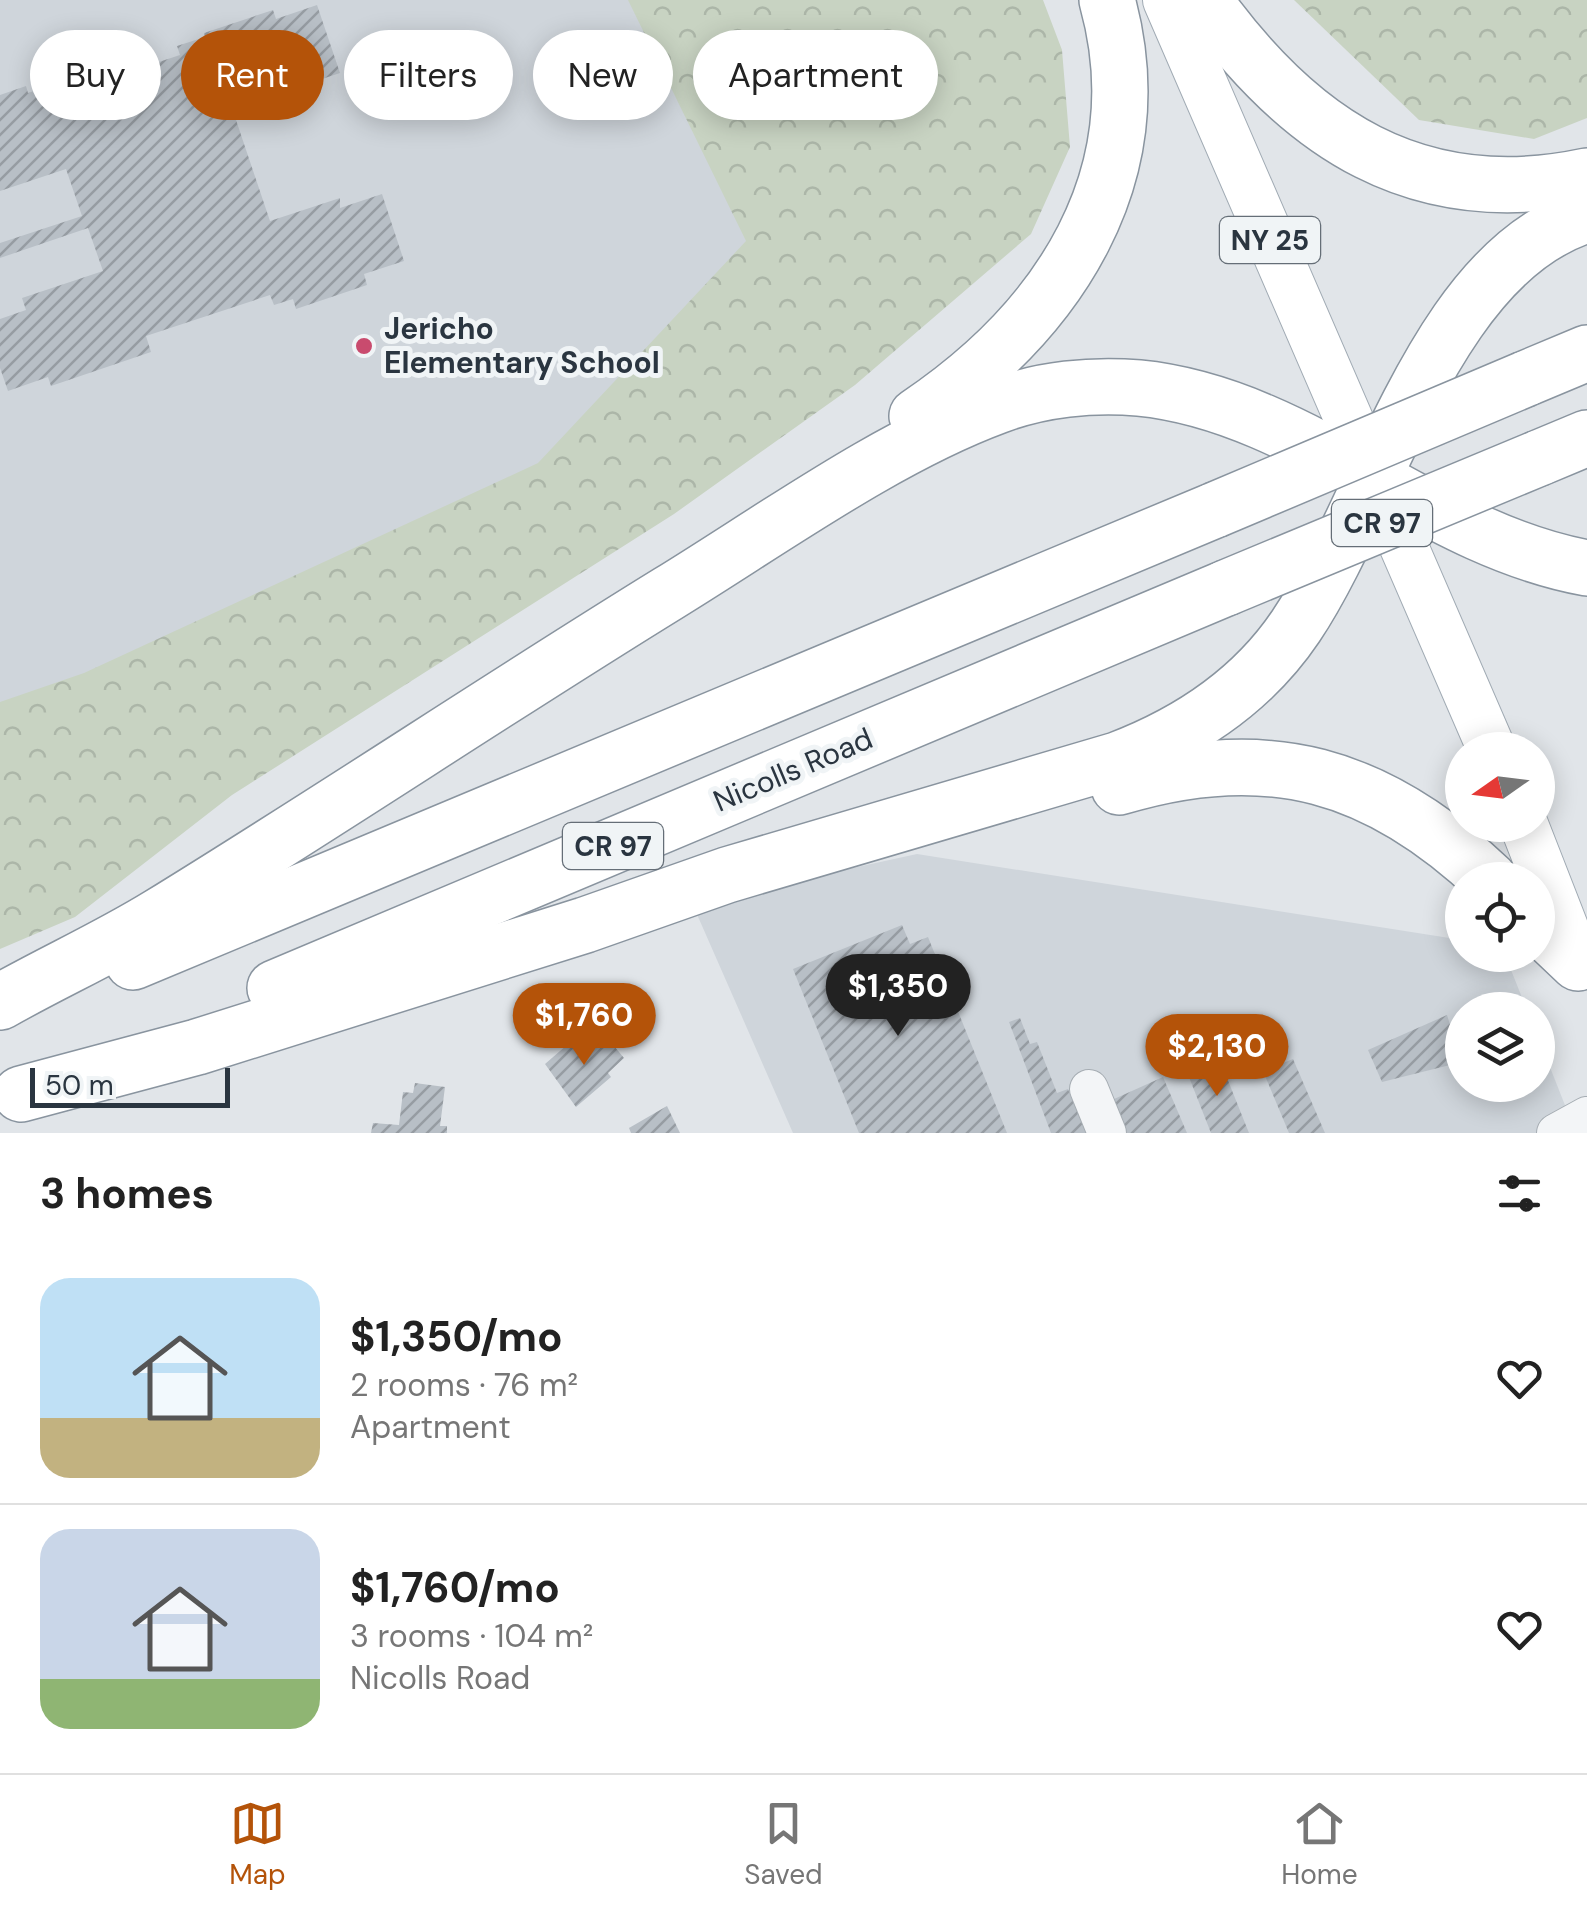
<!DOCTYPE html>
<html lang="en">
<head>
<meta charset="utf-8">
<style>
  body { margin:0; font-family:"DM Sans",sans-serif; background:#f6f6f6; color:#222; height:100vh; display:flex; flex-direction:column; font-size:38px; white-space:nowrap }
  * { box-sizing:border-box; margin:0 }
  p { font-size:32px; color:#767676 }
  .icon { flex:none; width:55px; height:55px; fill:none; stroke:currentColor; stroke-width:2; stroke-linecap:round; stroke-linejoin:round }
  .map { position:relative; height:1133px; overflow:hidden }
  .sheet { display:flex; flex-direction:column; background:#fff; flex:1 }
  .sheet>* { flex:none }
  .top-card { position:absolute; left:30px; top:30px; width:1000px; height:90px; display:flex; gap:20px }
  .needle { width:65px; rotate:256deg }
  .buttons { position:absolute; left:1445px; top:732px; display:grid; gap:20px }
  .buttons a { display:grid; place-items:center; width:110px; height:110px; border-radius:50%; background:#fff; box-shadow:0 5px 25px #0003; font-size:50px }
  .scale { position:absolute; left:30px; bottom:25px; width:200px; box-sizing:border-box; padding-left:10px; border:5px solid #2a3540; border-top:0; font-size:28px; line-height:35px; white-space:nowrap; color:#2a3540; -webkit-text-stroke:8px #f0f4f6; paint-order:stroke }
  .price { position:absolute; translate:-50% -85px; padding:0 22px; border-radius:35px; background:#b45309; color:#fff; font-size:32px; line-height:65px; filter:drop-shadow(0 2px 5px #0008) }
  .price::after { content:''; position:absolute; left:50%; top:60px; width:30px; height:22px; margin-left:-15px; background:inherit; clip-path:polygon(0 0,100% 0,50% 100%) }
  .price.active { background:#222; color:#fff }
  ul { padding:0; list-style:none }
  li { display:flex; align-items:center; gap:30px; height:250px; padding:0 40px }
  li+li { border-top:2px solid #e0e0e0 }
  li span { display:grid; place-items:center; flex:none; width:280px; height:200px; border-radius:30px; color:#555 }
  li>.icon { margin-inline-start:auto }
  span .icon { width:120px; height:120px; fill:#fffc; stroke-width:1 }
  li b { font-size:42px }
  h2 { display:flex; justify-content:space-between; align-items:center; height:120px; padding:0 40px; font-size:42px }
  .pill { padding:0 35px; border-radius:45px; background:#fff; box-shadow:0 5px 25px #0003; font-size:35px; line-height:90px }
  .pill.active { background:#b45309; color:#fff }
  .tab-bar { display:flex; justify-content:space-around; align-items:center; height:140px; border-top:2px solid #e0e0e0; background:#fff; font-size:28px; color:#767676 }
  .tab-bar a { display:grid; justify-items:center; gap:5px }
  .tab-bar .active { color:#b45309 }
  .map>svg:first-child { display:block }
  .built { fill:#cfd5db }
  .forest { fill:url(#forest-crowns) }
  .building { fill:url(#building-hatch) }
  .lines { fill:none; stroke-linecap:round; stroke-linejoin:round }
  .minor-casing { stroke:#a6adb3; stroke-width:40 }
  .major-casing { stroke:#a1abb4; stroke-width:50 }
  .highway-casing { stroke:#89949f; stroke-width:58 }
  .minor { stroke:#f3f5f7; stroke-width:38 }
  .major { stroke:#fff; stroke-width:48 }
  .highway { stroke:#fff; stroke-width:55 }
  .highway-bridge-casing { stroke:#89949f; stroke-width:58; stroke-linecap:butt }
  .highway-bridge { stroke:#fff; stroke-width:55 }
  .poi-dot { fill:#c94b6e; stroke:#f0f4f6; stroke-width:4 }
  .labels { text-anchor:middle; stroke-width:10; stroke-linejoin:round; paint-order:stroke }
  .shield { fill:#f0f4f6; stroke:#656e77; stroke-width:2.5 }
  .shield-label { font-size:28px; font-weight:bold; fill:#2a3540 }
  .poi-label { font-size:30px; font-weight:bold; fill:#2a3540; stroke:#f0f4f6; text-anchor:start }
  .street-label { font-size:30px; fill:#2a3540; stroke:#f0f4f6 }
</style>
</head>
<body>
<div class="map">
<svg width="1587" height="1133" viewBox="0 0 1587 1133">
  <defs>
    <pattern id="forest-crowns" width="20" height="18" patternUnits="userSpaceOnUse" patternTransform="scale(2.5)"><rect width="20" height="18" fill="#c8d3c2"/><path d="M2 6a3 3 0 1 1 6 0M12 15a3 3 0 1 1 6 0" fill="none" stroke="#acb6a8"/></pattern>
    <pattern id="building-hatch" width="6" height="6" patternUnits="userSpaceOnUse" patternTransform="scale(2.5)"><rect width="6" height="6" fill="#b8bfc6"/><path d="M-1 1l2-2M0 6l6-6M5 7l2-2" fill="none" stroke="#969ca2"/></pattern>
  </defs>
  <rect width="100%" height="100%" fill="#e1e5e9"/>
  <!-- built -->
  <g class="built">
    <polygon points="0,0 711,0 831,227 623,464 0,728"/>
    <polygon points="917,854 1462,940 1462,955 1505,955 1527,1010 1462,1010 1462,1085 1538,1085 1538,1037 1576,1133 793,1133 692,903"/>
  </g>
  <!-- forest -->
  <g class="forest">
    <polygon points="628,0 1043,0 1062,50 1070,147 1031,234 855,385 674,514 232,795 75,917 0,949 0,702 84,673 538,463 746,241"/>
    <polygon points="1294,0 1587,0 1587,118 1534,139 1419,120"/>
  </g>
  <!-- building -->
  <g class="building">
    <polygon points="317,5 340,73 298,87 301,95 235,117 270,221 340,198 340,208 382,194 404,261 364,274 367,285 296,309 293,299 274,305 270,295 146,336 151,352 51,386 48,377 8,391 0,368 0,319 26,310 22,298 103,271 88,228 0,258 0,243 82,216 66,169 0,191 0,95 26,86 28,93 58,83 62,94 180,55 177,46 205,37 204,33 273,10 276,19"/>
    <polygon points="902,925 910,944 928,937 1007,1133 859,1133 793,969"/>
    <polygon points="1447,1015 1462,1062 1382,1082 1368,1050"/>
    <polygon points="1020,1018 1030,1044 1037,1042 1057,1093 1068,1089 1086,1133 1051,1133 1009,1022"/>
    <polygon points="604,1034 624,1058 608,1073 611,1077 576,1107 545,1064 575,1038 585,1050"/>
    <polygon points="1219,1058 1249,1133 1211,1133 1187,1072"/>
    <polygon points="1293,1059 1325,1133 1289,1133 1263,1071"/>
    <polygon points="1163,1077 1187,1133 1116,1133 1103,1104"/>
    <polygon points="415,1083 445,1087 440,1126 447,1126 447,1133 371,1133 373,1123 399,1125 403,1092 413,1093"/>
    <polygon points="667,1106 680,1133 631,1133 629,1128"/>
  </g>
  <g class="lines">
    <!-- minor casing -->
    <g class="minor-casing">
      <g id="minor">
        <polyline points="1089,1089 1107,1133"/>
        <polyline points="1556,1133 1587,1116"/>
      </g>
    </g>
    <!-- major casing -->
    <g class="major-casing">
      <g id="major">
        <polyline points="1167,0 1492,750"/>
        <polyline points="1524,825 1579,966"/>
      </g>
    </g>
    <!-- highway casing -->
    <g class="highway-casing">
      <g id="highway">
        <path d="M 1204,0 C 1300,134 1417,212 1587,176"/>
        <polyline points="1525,379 1587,353"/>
        <path d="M 917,416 C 1058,321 1156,176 1107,0"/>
        <polyline points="1539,458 1587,438"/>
        <path d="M 1119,787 C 1268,742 1378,774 1490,880"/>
        <polyline points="1538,925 1578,963"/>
        <polyline points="133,962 1215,510"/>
        <polyline points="275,988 1226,588"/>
        <path d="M 0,1002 C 53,972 107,948 159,916 C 330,811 497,699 669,593 C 770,531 886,447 997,406 C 1041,389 1092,384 1139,388 C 1303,404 1426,539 1587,568"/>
        <path d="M 21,1094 L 197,1047 L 585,925 L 727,875 L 1117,760 C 1188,733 1253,690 1296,626 C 1378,504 1435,261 1587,215"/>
      </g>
    </g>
    <!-- minor -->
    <use href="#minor" class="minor"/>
    <!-- major -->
    <use href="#major" class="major"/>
    <!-- highway -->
    <use href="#highway" class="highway"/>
    <!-- highway-bridge casing -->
    <g class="highway-bridge-casing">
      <g id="highway-bridge">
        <polyline points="1215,510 1525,379"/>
        <polyline points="1226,588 1539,458"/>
      </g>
    </g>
    <!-- highway-bridge -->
    <use href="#highway-bridge" class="highway-bridge"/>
  </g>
  <!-- markers -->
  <circle class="poi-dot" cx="364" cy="346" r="10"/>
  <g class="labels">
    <!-- shield labels -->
    <g class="shield">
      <rect x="1220" y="217" width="100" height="46" rx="8"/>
      <rect x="1332" y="500" width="100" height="46" rx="8"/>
      <rect x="563" y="823" width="100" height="46" rx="8"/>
    </g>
    <g class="shield-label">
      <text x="1270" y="250">NY 25</text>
      <text x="1382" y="533">CR 97</text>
      <text x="613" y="856">CR 97</text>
    </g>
    <!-- poi labels -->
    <g class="poi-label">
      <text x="384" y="339">Jericho<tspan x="384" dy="34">Elementary School</tspan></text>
    </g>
    <!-- street labels -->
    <g class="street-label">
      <text transform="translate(793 770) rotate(-23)" y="10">Nicolls Road</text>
    </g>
  </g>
</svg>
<div class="buttons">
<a><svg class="needle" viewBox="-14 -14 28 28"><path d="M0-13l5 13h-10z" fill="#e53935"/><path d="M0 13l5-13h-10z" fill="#767676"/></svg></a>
<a><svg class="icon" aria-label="locate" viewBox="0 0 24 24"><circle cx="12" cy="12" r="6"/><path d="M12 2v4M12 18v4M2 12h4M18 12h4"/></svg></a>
<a><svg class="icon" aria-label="layers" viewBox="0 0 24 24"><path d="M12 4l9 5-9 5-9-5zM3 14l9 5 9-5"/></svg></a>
</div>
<div class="scale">50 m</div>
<b class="price active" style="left:898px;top:1039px">$1,350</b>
<b class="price" style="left:584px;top:1068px">$1,760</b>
<b class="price" style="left:1217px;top:1099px">$2,130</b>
<div class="top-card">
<a class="pill">Buy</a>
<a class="pill active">Rent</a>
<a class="pill">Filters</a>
<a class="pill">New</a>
<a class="pill">Apartment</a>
</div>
</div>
<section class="sheet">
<h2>3 homes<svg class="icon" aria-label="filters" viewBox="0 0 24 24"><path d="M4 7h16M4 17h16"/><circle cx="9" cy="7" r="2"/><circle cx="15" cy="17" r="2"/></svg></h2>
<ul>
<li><span style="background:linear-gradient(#bfe0f5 70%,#c2b280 0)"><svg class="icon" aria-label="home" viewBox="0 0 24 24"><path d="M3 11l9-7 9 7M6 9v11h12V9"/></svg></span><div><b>$1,350/mo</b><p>2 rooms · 76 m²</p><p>Apartment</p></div><svg class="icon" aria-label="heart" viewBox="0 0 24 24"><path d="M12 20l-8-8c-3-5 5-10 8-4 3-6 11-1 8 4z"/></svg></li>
<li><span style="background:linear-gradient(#c9d6e8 75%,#8fb573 0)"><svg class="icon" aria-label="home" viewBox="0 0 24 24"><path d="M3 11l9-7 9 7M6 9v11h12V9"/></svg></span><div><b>$1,760/mo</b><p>3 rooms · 104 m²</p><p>Nicolls Road</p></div><svg class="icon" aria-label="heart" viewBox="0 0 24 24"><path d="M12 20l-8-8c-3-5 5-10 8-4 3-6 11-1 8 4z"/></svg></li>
</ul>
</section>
<nav class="tab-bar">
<a class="active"><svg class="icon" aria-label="map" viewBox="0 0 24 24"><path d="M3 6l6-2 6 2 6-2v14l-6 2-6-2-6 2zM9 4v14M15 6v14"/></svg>Map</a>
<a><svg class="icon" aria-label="saved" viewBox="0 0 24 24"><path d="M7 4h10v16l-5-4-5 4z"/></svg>Saved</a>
<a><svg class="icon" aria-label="home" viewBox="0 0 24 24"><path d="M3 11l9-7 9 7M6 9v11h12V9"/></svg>Home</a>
</nav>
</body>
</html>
